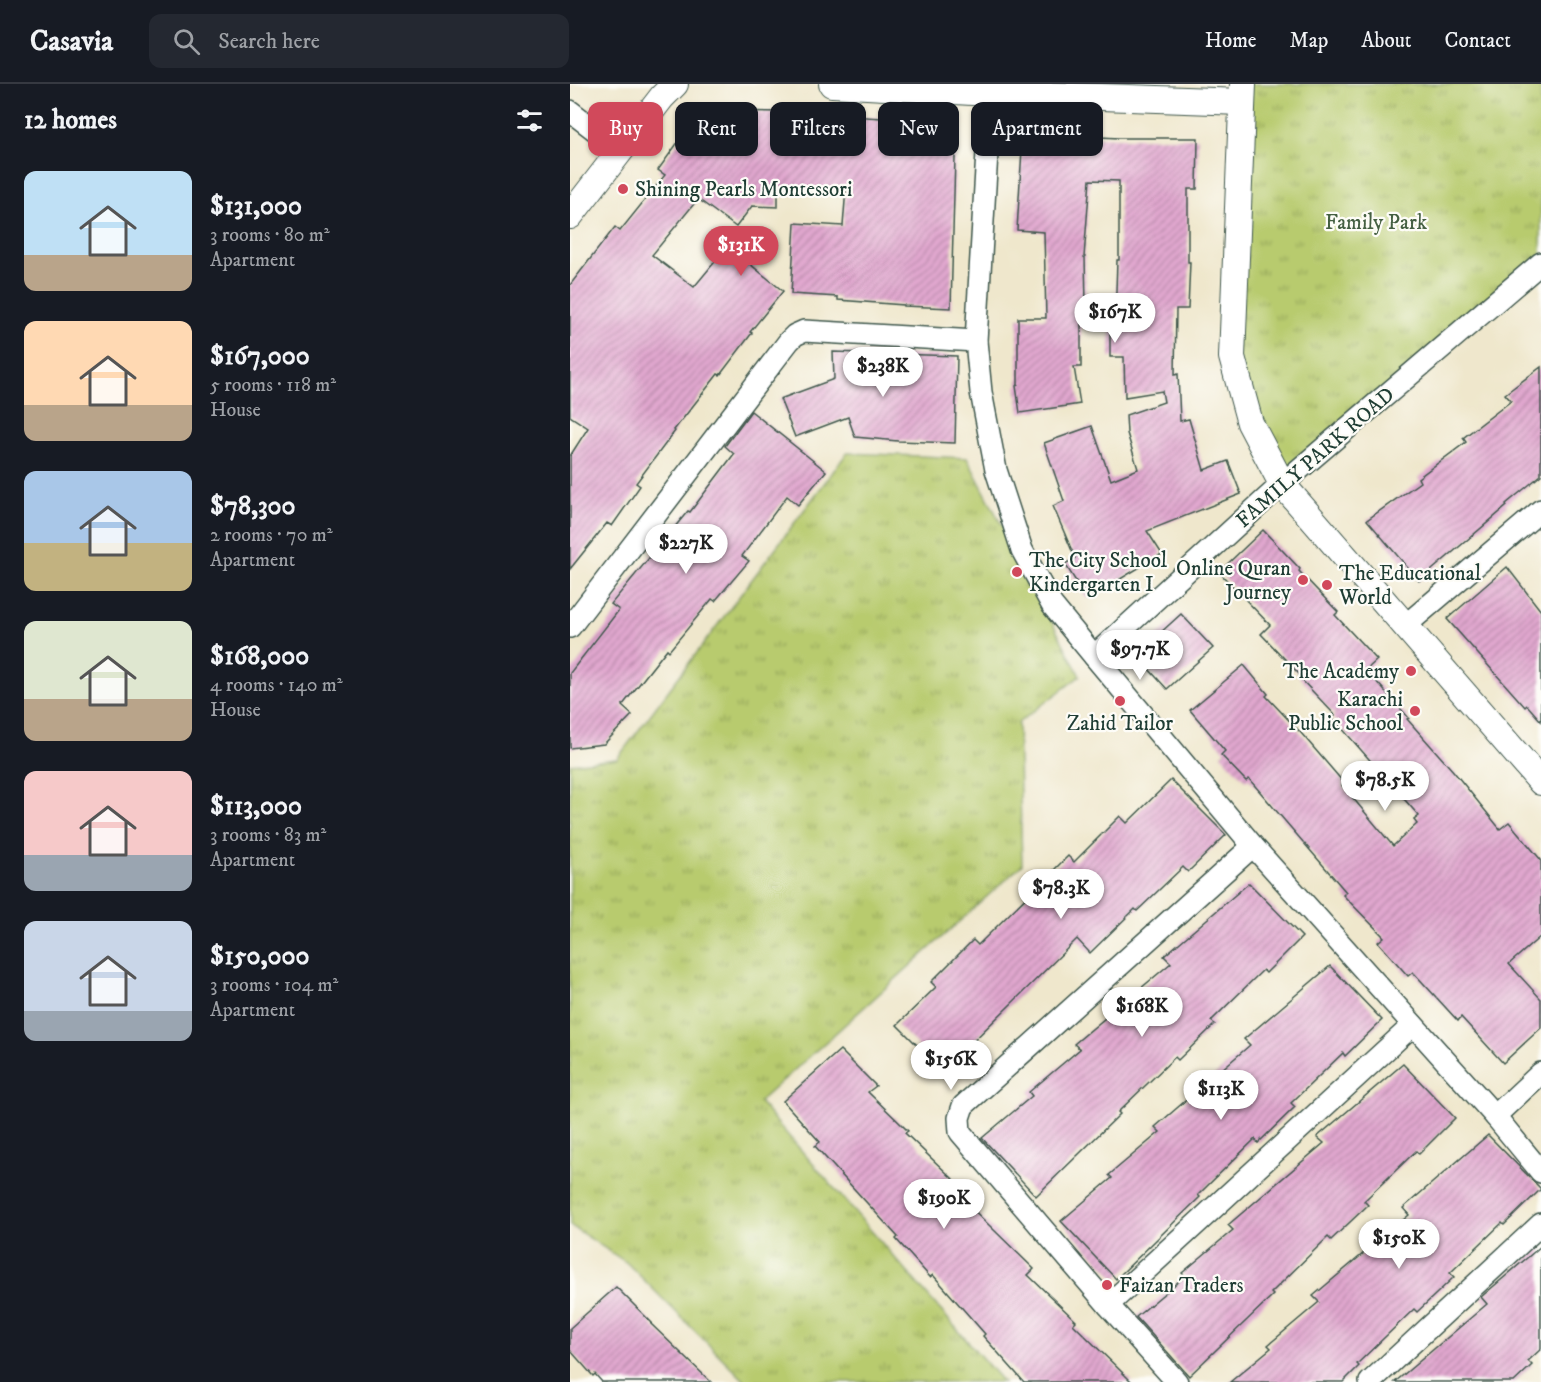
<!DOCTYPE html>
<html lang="en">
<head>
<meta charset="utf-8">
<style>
  body { margin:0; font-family:"IM FELL DW Pica",serif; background:#242831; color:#f1f3f6; height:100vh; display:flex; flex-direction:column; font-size:22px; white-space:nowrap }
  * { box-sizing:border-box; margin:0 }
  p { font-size:20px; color:#9ea1a6 }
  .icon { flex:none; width:33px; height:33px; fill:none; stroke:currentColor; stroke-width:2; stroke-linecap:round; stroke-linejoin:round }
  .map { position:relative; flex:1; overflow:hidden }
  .drawer { display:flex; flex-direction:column; background:#171b24; width:570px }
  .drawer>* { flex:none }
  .top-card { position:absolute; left:18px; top:18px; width:570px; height:54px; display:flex; gap:12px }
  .price { position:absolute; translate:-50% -51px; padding:0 14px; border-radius:21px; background:#fff; color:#222; font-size:20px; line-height:39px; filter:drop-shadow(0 2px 3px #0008) }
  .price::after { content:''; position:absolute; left:50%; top:36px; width:18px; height:14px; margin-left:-9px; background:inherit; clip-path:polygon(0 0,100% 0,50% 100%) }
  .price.active { background:#d1495b; color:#fff }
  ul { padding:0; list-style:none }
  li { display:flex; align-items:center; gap:18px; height:150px; padding:0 24px }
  li span { display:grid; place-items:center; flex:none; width:168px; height:120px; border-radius:12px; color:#555 }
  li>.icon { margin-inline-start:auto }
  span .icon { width:72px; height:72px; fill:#fffc; stroke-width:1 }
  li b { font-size:26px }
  h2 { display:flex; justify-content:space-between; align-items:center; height:72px; padding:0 24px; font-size:26px }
  .tag { padding:0 21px; border-radius:12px; background:#171b24; box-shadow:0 2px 4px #0004; font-size:21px; line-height:54px }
  .tag.active { background:#d1495b; color:#fff }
  header { display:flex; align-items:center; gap:36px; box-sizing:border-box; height:84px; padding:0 30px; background:#171b24; border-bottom:2px solid #363941 }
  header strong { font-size:28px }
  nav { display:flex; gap:33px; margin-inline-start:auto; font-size:21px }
  .search { width:420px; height:54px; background:#242831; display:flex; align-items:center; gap:15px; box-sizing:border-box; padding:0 21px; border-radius:12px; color:#9ea1a6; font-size:22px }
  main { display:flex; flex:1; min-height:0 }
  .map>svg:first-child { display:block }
  .grass { fill:url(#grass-tufts); stroke:#6c8451; stroke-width:1.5 }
  .building { fill:url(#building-hatch) }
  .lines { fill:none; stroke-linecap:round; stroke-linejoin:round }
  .minor-casing { stroke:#3e564b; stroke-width:24 }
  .tertiary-casing { stroke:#3e564b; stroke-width:28 }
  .minor { stroke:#fff; stroke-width:21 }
  .tertiary { stroke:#fff; stroke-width:26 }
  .poi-dot { fill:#d1495b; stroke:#fdfcf7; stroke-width:2 }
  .labels { text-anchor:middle; stroke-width:4.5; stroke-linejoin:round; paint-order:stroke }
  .poi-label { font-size:21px; fill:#1f3d34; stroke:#fdfcf7; text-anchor:start }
  .park-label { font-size:21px; fill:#456042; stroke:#fdfcf7 }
  .street-label { font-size:21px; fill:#1f3d34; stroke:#fdfcf7 }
</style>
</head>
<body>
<header>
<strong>Casavia</strong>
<div class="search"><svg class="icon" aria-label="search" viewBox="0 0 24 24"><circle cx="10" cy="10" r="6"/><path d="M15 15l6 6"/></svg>Search here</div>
<nav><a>Home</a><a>Map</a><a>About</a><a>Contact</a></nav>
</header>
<main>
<section class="drawer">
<h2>12 homes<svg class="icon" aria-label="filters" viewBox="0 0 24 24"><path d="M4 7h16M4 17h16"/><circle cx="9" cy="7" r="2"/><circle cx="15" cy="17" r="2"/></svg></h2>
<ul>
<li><span style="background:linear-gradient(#bfe0f5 70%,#b9a48a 0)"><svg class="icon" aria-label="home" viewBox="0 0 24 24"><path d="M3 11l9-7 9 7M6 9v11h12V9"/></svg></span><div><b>$131,000</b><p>3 rooms · 80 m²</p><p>Apartment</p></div></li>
<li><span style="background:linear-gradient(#ffd9b3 70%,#b9a48a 0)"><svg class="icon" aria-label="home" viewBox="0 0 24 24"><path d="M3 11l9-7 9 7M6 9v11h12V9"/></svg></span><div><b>$167,000</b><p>5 rooms · 118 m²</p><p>House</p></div></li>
<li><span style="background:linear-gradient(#a9c7e8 60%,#c2b280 0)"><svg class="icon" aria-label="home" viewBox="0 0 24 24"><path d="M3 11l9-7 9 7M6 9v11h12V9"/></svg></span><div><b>$78,300</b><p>2 rooms · 70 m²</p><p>Apartment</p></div></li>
<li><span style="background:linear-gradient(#dfe7d0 65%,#b9a48a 0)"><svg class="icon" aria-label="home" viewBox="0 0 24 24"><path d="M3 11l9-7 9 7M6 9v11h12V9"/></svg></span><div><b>$168,000</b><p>4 rooms · 140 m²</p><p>House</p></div></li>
<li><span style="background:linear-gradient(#f6c9c9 70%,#9aa5b1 0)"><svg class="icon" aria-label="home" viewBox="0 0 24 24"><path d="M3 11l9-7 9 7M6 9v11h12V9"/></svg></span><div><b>$113,000</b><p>3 rooms · 83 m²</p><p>Apartment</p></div></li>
<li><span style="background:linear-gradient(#c9d6e8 75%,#9aa5b1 0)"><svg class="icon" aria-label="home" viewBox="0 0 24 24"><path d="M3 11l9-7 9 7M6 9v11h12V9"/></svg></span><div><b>$150,000</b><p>3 rooms · 104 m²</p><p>Apartment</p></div></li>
</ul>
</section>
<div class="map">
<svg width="971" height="1298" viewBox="0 0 971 1298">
  <defs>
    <pattern id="grass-tufts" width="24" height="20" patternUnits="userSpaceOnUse" patternTransform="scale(1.5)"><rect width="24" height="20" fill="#b8cb6e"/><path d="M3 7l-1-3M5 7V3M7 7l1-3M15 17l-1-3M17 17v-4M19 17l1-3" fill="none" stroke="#95a65b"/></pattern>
    <pattern id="building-hatch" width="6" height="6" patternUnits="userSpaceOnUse" patternTransform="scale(1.5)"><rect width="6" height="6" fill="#e1a7cf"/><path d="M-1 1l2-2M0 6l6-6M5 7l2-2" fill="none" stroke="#b689a9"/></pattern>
  </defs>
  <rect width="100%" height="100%" fill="#fdfcf7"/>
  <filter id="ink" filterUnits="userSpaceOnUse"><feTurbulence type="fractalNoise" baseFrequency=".0167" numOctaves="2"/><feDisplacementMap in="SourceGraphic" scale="12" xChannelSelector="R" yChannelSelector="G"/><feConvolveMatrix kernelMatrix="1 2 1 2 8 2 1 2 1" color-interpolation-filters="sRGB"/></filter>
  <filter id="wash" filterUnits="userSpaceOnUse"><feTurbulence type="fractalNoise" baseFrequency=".008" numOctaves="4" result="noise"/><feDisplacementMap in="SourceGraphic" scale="24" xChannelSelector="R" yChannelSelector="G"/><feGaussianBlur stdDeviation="1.35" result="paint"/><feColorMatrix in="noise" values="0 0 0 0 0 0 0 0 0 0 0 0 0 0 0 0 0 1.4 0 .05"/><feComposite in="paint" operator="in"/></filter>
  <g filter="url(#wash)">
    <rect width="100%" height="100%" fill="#efe7cc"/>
    <!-- grass -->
    <g class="grass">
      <polygon points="675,0 971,0 971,179 712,400 662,273"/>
      <polygon points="277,369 397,374 510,592 448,639 452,781 189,1018 433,1298 176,1298 57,1179 0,1141 0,680 47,675"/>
    </g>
    <g id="blocks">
      <!-- building -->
      <g class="building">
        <polygon points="149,27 209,28 209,39 280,39 280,32 343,36 343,34 386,35 381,224 334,222 334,221 268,216 268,213 221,210 225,139 273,142 276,104 208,104 208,123 182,122 166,143 128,115 82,171 124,203 158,162 213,207 180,248 182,249 150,291 148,290 104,346 105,347 66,399 70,402 42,442 37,439 0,485 0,372 18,344 0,332 0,201 45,143 50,147 95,91 88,86 124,36 163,67"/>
        <polygon points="453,49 549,54 628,54 627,105 618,105 618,178 620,178 618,225 606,225 605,291 608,290 610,337 619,335 634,386 658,377 671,410 577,447 592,470 517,515 495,480 505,474 483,422 494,417 474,359 522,342 541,396 568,385 557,349 556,331 594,318 592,307 555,313 554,273 540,273 540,238 545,238 547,176 549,176 549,97 520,96 514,173 515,173 516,221 511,221 511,283 504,283 510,320 450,329 446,302 448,301 448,234 476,234 474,148 447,146"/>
        <polygon points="263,268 387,272 385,359 328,357 285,353 278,333 225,353 210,315 264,295"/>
        <polygon points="971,283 971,391 936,420 937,422 849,497 797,436 850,398 848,394 896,358 893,354 941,317 935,310"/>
        <polygon points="181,327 256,387 228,421 217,412 172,472 179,477 145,517 142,515 99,567 97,565 52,622 62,631 34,660 0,664 0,589 49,526 41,520 118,427 120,428 164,370 155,362"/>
        <polygon points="693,446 730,485 729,487 768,528 765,531 807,576 796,586 839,634 837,635 884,688 930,745 939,738 971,776 971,852 939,880 971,915 971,944 933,979 891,933 888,937 843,888 838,892 808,858 814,853 773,811 776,808 679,695 676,697 651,671 655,667 620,626 674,581 698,610 696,612 731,649 774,699 772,701 823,762 847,740 844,736 849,732 762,633 765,631 729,593 730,591 691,550 700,541 649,488"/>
        <polygon points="937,483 971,527 971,637 957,621 955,623 877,535"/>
        <polygon points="611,530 643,564 597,605 566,571"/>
        <polygon points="601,696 656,751 618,788 613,783 567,827 565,825 520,869 507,855 373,987 327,941 366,903 361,898 403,856 408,861 498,772 504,778 550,732 557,739"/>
        <polygon points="679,799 732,853 696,889 693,886 641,937 645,940 608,976 605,973 548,1028 550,1030 466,1112 412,1054 462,1012 459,1008 510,965 504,960 601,879 594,872"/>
        <polygon points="760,882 812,936 775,972 773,969 721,1019 725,1023 688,1059 685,1055 628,1111 630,1113 546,1195 491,1137 542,1094 539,1091 590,1048 585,1043 680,961 674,955"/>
        <polygon points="270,966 306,1002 298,1008 338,1047 335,1049 383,1095 377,1100 464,1185 458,1191 506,1237 503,1240 562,1298 454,1298 413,1252 415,1250 363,1191 360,1193 326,1155 328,1153 245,1062 250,1058 213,1017"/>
        <polygon points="833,980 885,1034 849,1070 846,1067 794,1117 798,1121 761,1156 758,1153 701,1209 703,1211 619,1292 566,1233 615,1192 612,1189 663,1146 658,1141 754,1059 747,1053"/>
        <polygon points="918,1051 971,1105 934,1141 932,1139 880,1189 884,1193 847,1228 844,1225 787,1280 789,1282 773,1298 660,1298 701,1264 698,1261 749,1218 743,1212 839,1131 833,1124"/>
        <polygon points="971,1162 971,1265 958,1277 962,1281 944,1298 825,1298 917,1220 911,1213"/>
        <polygon points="46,1203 82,1239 81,1240 141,1298 32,1298 25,1290 23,1292 0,1266 0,1244"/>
      </g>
    </g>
  </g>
  <g filter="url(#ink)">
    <use href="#blocks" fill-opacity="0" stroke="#3e564b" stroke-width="1.5"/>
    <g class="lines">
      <!-- minor casing -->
      <g class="minor-casing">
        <g id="minor">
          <polyline points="421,0 406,257 411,308 426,386 452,466 482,521 524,572 683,762 925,1032 971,1088"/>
          <polyline points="0,27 51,66"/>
          <polyline points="836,541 971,426"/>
          <polyline points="0,543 219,257 225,251 234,247 406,257"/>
          <polyline points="524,572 712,400 971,179"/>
          <polyline points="925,1032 971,989"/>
          <polyline points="538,1221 843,941"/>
          <polyline points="607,1298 538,1221 390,1048 389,1034 393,1022 683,762"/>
          <polyline points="800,1298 971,1140"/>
        </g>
      </g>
      <!-- tertiary casing -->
      <g class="tertiary-casing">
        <g id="tertiary">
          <polyline points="262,0 420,9 672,18"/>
          <polyline points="673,0 662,273 680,339 712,400 971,698"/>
          <polyline points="0,132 92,13 105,0"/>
        </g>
      </g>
      <!-- minor -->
      <use href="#minor" class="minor"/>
      <!-- tertiary -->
      <use href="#tertiary" class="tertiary"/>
    </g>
  </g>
  <!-- markers -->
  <g class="poi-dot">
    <circle cx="53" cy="105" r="6"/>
    <circle cx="447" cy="488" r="6"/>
    <circle cx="733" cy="496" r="6"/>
    <circle cx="757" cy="501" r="6"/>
    <circle cx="841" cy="587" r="6"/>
    <circle cx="550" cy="617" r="6"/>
    <circle cx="845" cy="627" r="6"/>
    <circle cx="537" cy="1201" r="6"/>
  </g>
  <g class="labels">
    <!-- poi labels -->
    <g class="poi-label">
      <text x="65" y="112">Shining Pearls Montessori</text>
      <text x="459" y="483">The City School<tspan x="459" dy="24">Kindergarten I</tspan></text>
      <text x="721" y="491" text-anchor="end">Online Quran<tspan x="721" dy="24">Journey</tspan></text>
      <text x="769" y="496">The Educational<tspan x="769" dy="24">World</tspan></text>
      <text x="829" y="594" text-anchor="end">The Academy</text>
      <text x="833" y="622" text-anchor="end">Karachi<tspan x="833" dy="24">Public School</tspan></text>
      <text x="550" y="646" text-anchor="middle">Zahid Tailor</text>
      <text x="549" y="1208">Faizan Traders</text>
    </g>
    <!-- park labels -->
    <g class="park-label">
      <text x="806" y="145">Family Park</text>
    </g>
    <!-- street labels -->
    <g class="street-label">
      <text transform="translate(745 373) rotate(-41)" y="7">FAMILY PARK ROAD</text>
    </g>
  </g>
</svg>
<b class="price active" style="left:171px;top:193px">$131K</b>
<b class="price" style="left:545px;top:260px">$167K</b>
<b class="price" style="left:313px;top:314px">$238K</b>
<b class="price" style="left:116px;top:491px">$227K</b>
<b class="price" style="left:570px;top:597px">$97.7K</b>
<b class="price" style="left:815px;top:728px">$78.5K</b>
<b class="price" style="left:491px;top:836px">$78.3K</b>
<b class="price" style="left:572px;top:954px">$168K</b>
<b class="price" style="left:381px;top:1007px">$156K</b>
<b class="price" style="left:651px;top:1037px">$113K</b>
<b class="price" style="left:374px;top:1146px">$190K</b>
<b class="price" style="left:829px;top:1186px">$150K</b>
<div class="top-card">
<a class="tag active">Buy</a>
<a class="tag">Rent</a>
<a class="tag">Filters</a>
<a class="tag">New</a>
<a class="tag">Apartment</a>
</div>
</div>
</main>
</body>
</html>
